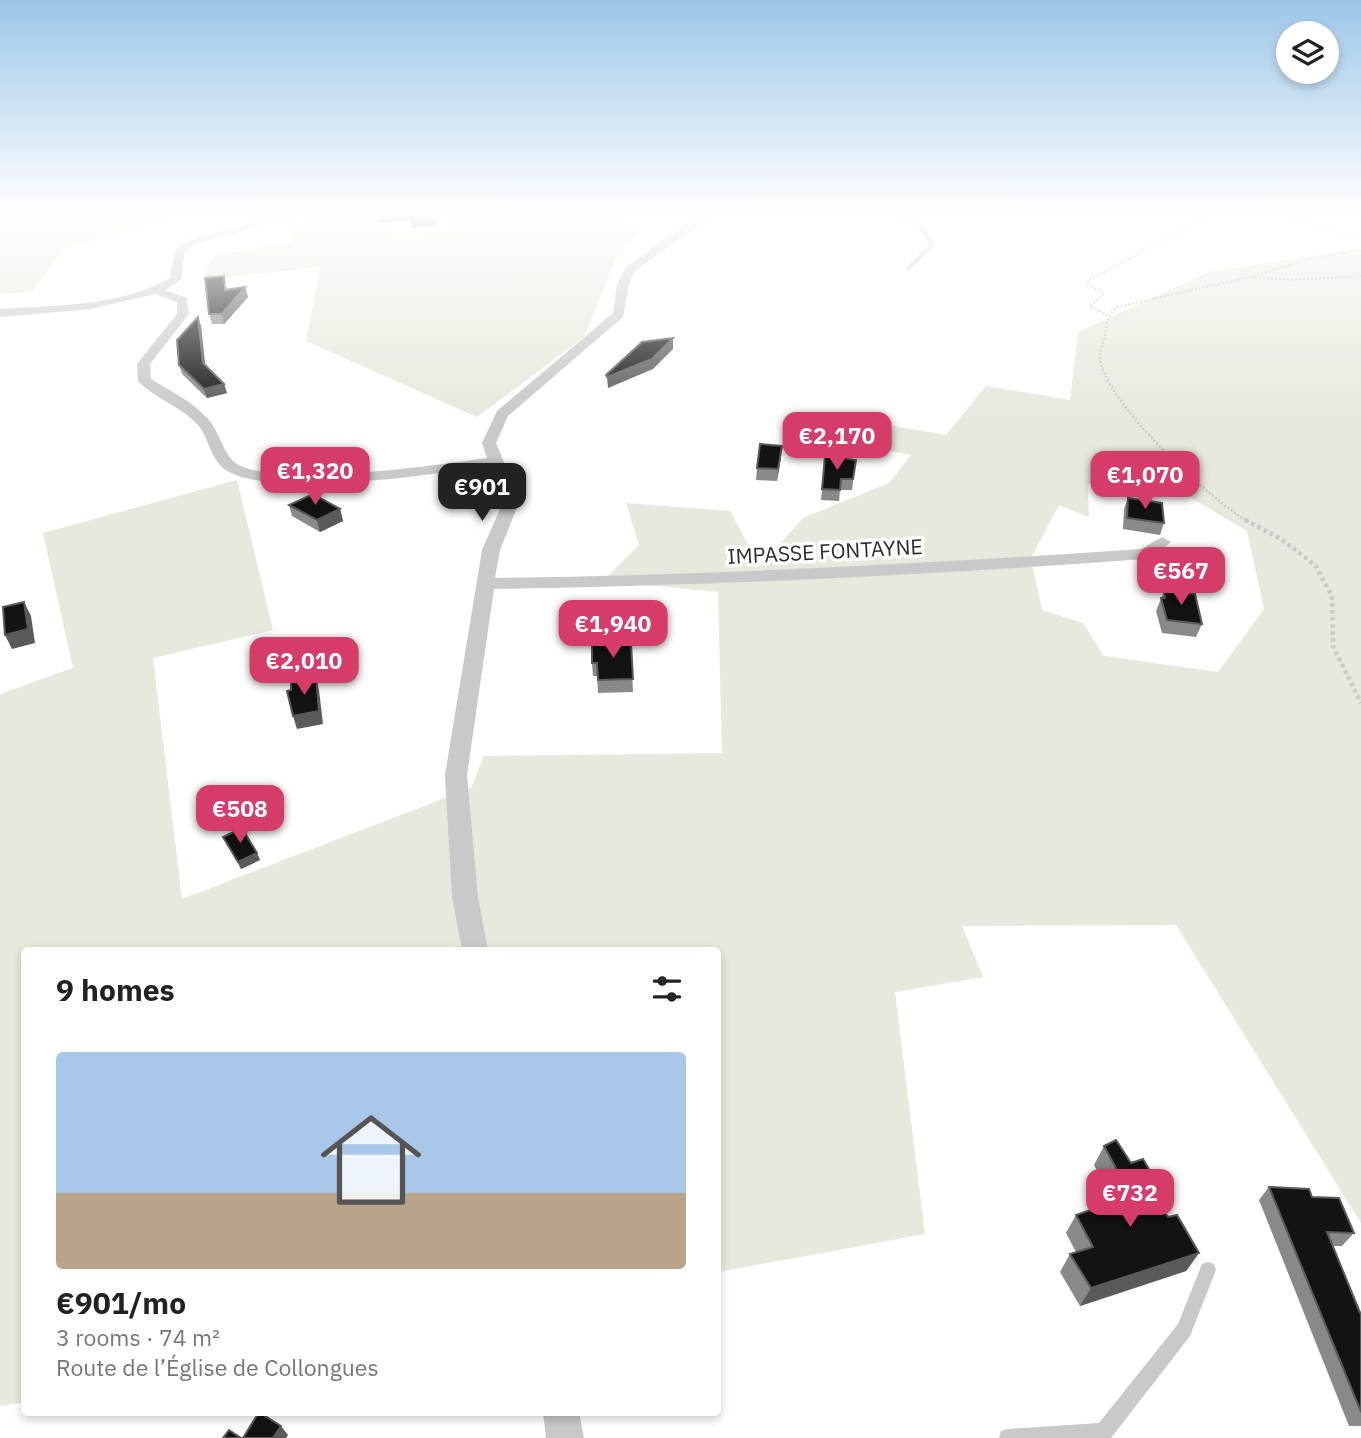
<!DOCTYPE html>
<html lang="en">
<head>
<meta charset="utf-8">
<style>
  body { margin:0; font-family:"IBM Plex Sans",sans-serif; background:#f2f2f2; color:#222; height:100vh; display:flex; flex-direction:column; font-size:26px; white-space:nowrap }
  * { box-sizing:border-box; margin:0 }
  p { font-size:23px; color:#767676 }
  .icon { flex:none; width:38px; height:38px; fill:none; stroke:currentColor; stroke-width:2; stroke-linecap:round; stroke-linejoin:round }
  .map { position:relative; flex:1; overflow:hidden }
  .sheet { position:absolute; left:21px; top:947px; width:700px; height:469px; display:flex; flex-direction:column; background:#fff; border-radius:7px; box-shadow:0 4px 10px #0003 }
  .sheet>* { flex:none }
  .controls { position:absolute; left:1276px; top:21px; display:grid; gap:14px }
  .controls a { display:grid; place-items:center; width:63px; height:63px; border-radius:50%; background:#fff; box-shadow:0 4px 10px #0003; font-size:35px }
  .price { position:absolute; translate:-50% -60px; padding:0 16px; border-radius:14px; background:#d63c6a; color:#fff; font-size:23px; line-height:46px; filter:drop-shadow(0 2px 4px #0008) }
  .price::after { content:''; position:absolute; left:50%; top:42px; width:21px; height:16px; margin-left:-10px; background:inherit; clip-path:polygon(0 0,100% 0,50% 100%) }
  .price.selected { background:#222; color:#fff }
  ul { padding:0; list-style:none }
  li { display:grid; align-content:center; gap:14px; height:371px; padding:0 35px }
  li+li { border-top:2px solid #e0e0e0 }
  li span { display:grid; place-items:center; height:217px; border-radius:7px; color:#555 }
  li>.icon { margin-inline-start:auto }
  span .icon { width:126px; height:126px; fill:#fffc; stroke-width:1 }
  li b { font-size:30px }
  h2 { display:flex; justify-content:space-between; align-items:center; height:84px; padding:0 35px; font-size:30px }
  .map>svg:first-child { display:block }
  .green { fill:#e6e9db; fill-rule:evenodd }
  .lines { fill:none; stroke-linecap:round; stroke-linejoin:round }
  .path-far1 { stroke:#c9c9c9; stroke-width:2.5; stroke-dasharray:2 2; stroke-linecap:butt }
  .path { stroke:#c9c9c9; stroke-width:4.5; stroke-dasharray:3.5 3.5; stroke-linecap:butt }
  .service { fill:#c9c9c9; fill-rule:evenodd }
  .minor { fill:#c9c9c9; fill-rule:evenodd }
  .wall { fill:#898989 }
  .shaded-wall { fill:#5a5a5a }
  .building { fill:#131313; stroke:#5a5a5a; stroke-width:2 }
  .labels { text-anchor:middle; stroke-width:7; stroke-linejoin:round; paint-order:stroke }
  .street-label { font-size:21px; fill:#2c2c2c; stroke:#fff }
</style>
</head>
<body>
<div class="map">
<svg width="1361" height="1438" viewBox="0 0 1361 1438">
  <rect width="100%" height="100%" fill="#fff"/>
  <!-- green -->
  <g class="green">
    <polygon points="0,214 186,214 64,249 32,292 0,294"/>
    <polygon points="347,214 381,214 393,235 451,231 451,214 606,214 642,229 615,261 584,337 477,417 306,341 320,267 202,280 213,256 293,241 291,224"/>
    <path d="M 1361,249 L 1361,1223 L 1176,925 L 962,926 L 983,977 L 895,992 L 925,1234 L 718,1272 L 718,950 L 24,950 L 24,1402 L 0,1406 L 0,694 L 73,668 L 43,533 L 237,480 L 273,630 L 153,658 L 182,899 L 471,788 L 484,756 L 722,753 L 718,592 L 603,581 L 639,545 L 626,503 L 730,511 L 760,566 L 803,518 L 889,483 L 911,455 L 830,439 L 836,416 L 946,435 L 986,386 L 1070,400 L 1078,332 L 1211,271 ZM 1138,466 L 1247,531 L 1264,609 L 1218,672 L 1104,656 L 1083,623 L 1042,610 L 1031,558 L 1059,505 L 1089,517 L 1088,484 Z"/>
  </g>
  <g class="lines">
    <!-- path-far1 -->
    <g class="path-far1">
      <polyline points="1277,214 1361,239"/>
      <polyline points="1251,277 1292,280 1361,276"/>
      <polyline points="1107,316 1090,306 1104,294 1101,290 1087,285 1089,280 1213,214"/>
      <path d="M 1249,522 C 1212,502 1100,398 1100,356 C 1100,349 1104,342 1105,335 C 1107,321 1107,316 1117,307 L 1250,277 L 1309,259 L 1361,249"/>
    </g>
    <!-- path -->
    <polyline class="path" points="1245,520 1281,539 1315,565 1332,596 1333,646 1361,703"/>
    <!-- service -->
    <g class="service">
      <path d="M 886,214 C 907,214 927,225 935,245 L 910,270 L 905,269 L 929,245 C 922,224 904,222 886,214 Z"/>
      <polygon points="1208,1262 1214,1264 1216,1270 1190,1336 1111,1438 999,1438 1001,1431 1008,1429 1099,1423 1178,1324 1202,1264"/>
    </g>
    <!-- minor -->
    <g class="minor">
      <path d="M 287,214 L 304,214 L 196,244 L 185,251 L 181,280 L 165,290 L 187,298 L 189,314 L 150,364 L 151,379 C 171,391 193,402 208,419 C 219,431 224,456 237,464 C 277,488 438,465 487,458 L 482,443 L 497,411 L 613,313 L 617,284 L 626,267 L 694,218 L 701,214 L 714,214 L 635,271 L 629,284 L 623,317 L 508,416 L 496,443 L 520,500 L 500,550 L 495,578 C 711,575 926,564 1141,549 L 1162,537 L 1171,542 L 1151,558 L 1145,559 C 928,575 711,586 494,589 L 467,775 L 478,897 L 488,950 L 462,950 L 452,897 L 445,775 L 482,550 L 504,500 L 491,466 C 436,474 271,499 226,470 C 211,461 209,438 198,425 C 181,406 155,399 138,381 L 137,364 L 177,314 L 177,302 L 155,294 L 91,309 L 0,317 L 0,309 C 57,305 119,307 170,278 L 175,250 L 188,240 Z"/>
      <polygon points="543,1412 579,1412 584,1438 546,1438"/>
    </g>
  </g>
  <!-- wall -->
  <g class="wall">
    <polygon points="379,214 439,214 440,216 436,217 437,225 413,228 408,220 379,223"/>
    <polygon points="227,286 227,290 245,287 248,297 224,324 212,324 209,314"/>
    <polygon points="198,317 201,326 205,365 224,384 227,393 207,398 182,374 179,365"/>
    <polygon points="825,456 856,460 852,490 840,490 839,501 821,500"/>
    <polygon points="781,457 777,481 756,480 757,468"/>
    <polygon points="1128,498 1164,523 1160,535 1123,529 1124,509"/>
    <polygon points="289,505 340,509 343,521 320,532 292,516"/>
    <polygon points="1164,591 1202,624 1196,637 1162,633 1156,611"/>
    <polygon points="631,643 633,692 598,693 597,676 593,676 592,663 616,644"/>
    <polygon points="223,837 257,853 260,860 241,869"/>
    <polygon points="1104,1146 1150,1191 1168,1217 1199,1253 1186,1271 1080,1306 1060,1272 1070,1254 1076,1252 1066,1233 1076,1215 1113,1202 1094,1165"/>
    <polygon points="1269,1187 1354,1233 1342,1246 1332,1246 1361,1315 1361,1426 1349,1426 1259,1200"/>
  </g>
  <!-- shaded-wall -->
  <g class="shaded-wall">
    <polygon points="385,214 407,214 408,220 379,223 377,215"/>
    <polygon points="436,217 437,225 413,228 412,220"/>
    <polygon points="245,287 248,297 224,324 222,314"/>
    <polygon points="198,317 201,326 206,372 203,363"/>
    <polygon points="673,338 673,349 653,369 608,388 607,377"/>
    <polygon points="224,384 227,393 207,398 204,389"/>
    <polygon points="782,446 781,457 777,481 778,469"/>
    <polygon points="340,509 343,521 320,532 317,520"/>
    <polygon points="24,602 31,616 35,643 12,649 5,635"/>
    <polygon points="316,677 319,690 323,724 297,729 293,716"/>
    <polygon points="257,853 260,860 241,869 238,862"/>
    <polygon points="1156,1181 1145,1199 1145,1183"/>
    <polygon points="1199,1253 1186,1271 1080,1306 1091,1288"/>
    <polygon points="281,1426 288,1435 286,1438 273,1438"/>
  </g>
  <!-- building -->
  <g class="building">
    <polygon points="408,214 434,214 436,217 412,220"/>
    <polygon points="224,276 225,290 245,287 222,314 209,314 205,278"/>
    <polygon points="198,317 203,363 224,384 204,389 179,365 177,340"/>
    <polygon points="673,338 652,359 607,377 606,375 642,342"/>
    <polygon points="760,444 782,446 778,469 757,468"/>
    <polygon points="825,456 856,460 853,479 841,479 840,490 822,489"/>
    <polygon points="313,494 340,509 317,520 289,505"/>
    <polygon points="1128,498 1162,503 1164,523 1127,518"/>
    <polygon points="1164,591 1195,594 1202,624 1167,620 1161,598 1165,598"/>
    <polygon points="24,602 28,629 5,635 3,607"/>
    <polygon points="616,639 616,644 631,643 633,679 598,680 597,663 592,663 592,640"/>
    <polygon points="316,677 319,711 293,716 287,691 291,690 291,682"/>
    <polygon points="242,828 257,853 238,862 223,837"/>
    <polygon points="1116,1140 1131,1163 1143,1159 1156,1181 1145,1183 1168,1217 1177,1215 1199,1253 1091,1288 1070,1254 1093,1247 1076,1215 1131,1196 1104,1146"/>
    <polygon points="1269,1187 1309,1189 1312,1197 1339,1198 1354,1233 1327,1232 1361,1315 1361,1412"/>
    <polygon points="259,1412 281,1426 273,1438 243,1438"/>
    <polygon points="229,1430 241,1438 223,1438"/>
  </g>
  <!-- sky -->
  <linearGradient id="sky" x2="0" y2="1"><stop stop-color="#9bc6e8"/><stop offset="0.51" stop-color="#fff"/><stop offset="1" stop-color="#fff" stop-opacity="0"/></linearGradient>
  <rect width="1361" height="416" fill="url(#sky)"/>
  <g class="labels">
    <!-- street labels -->
    <g class="street-label">
      <text transform="translate(825 552) rotate(-3)" y="7">IMPASSE FONTAYNE</text>
    </g>
  </g>
</svg>
<div class="controls">
<a><svg class="icon" aria-label="layers" viewBox="0 0 24 24"><path d="M12 4l9 5-9 5-9-5zM3 14l9 5 9-5"/></svg></a>
</div>
<b class="price" style="left:837px;top:472px">€2,170</b>
<b class="price" style="left:315px;top:507px">€1,320</b>
<b class="price" style="left:1145px;top:511px">€1,070</b>
<b class="price selected" style="left:482px;top:523px">€901</b>
<b class="price" style="left:1181px;top:607px">€567</b>
<b class="price" style="left:613px;top:660px">€1,940</b>
<b class="price" style="left:304px;top:697px">€2,010</b>
<b class="price" style="left:240px;top:845px">€508</b>
<b class="price" style="left:1130px;top:1229px">€732</b>
<section class="sheet">
<h2>9 homes<svg class="icon" aria-label="filters" viewBox="0 0 24 24"><path d="M4 7h16M4 17h16"/><circle cx="9" cy="7" r="2"/><circle cx="15" cy="17" r="2"/></svg></h2>
<ul>
<li><span style="background:linear-gradient(#a9c7e8 65%,#b9a48a 0)"><svg class="icon" aria-label="home" viewBox="0 0 24 24"><path d="M3 11l9-7 9 7M6 9v11h12V9"/></svg></span><div><b>€901/mo</b><p>3 rooms · 74 m²</p><p>Route de l’Église de Collongues</p></div></li>
</ul>
</section>
</div>
</body>
</html>
